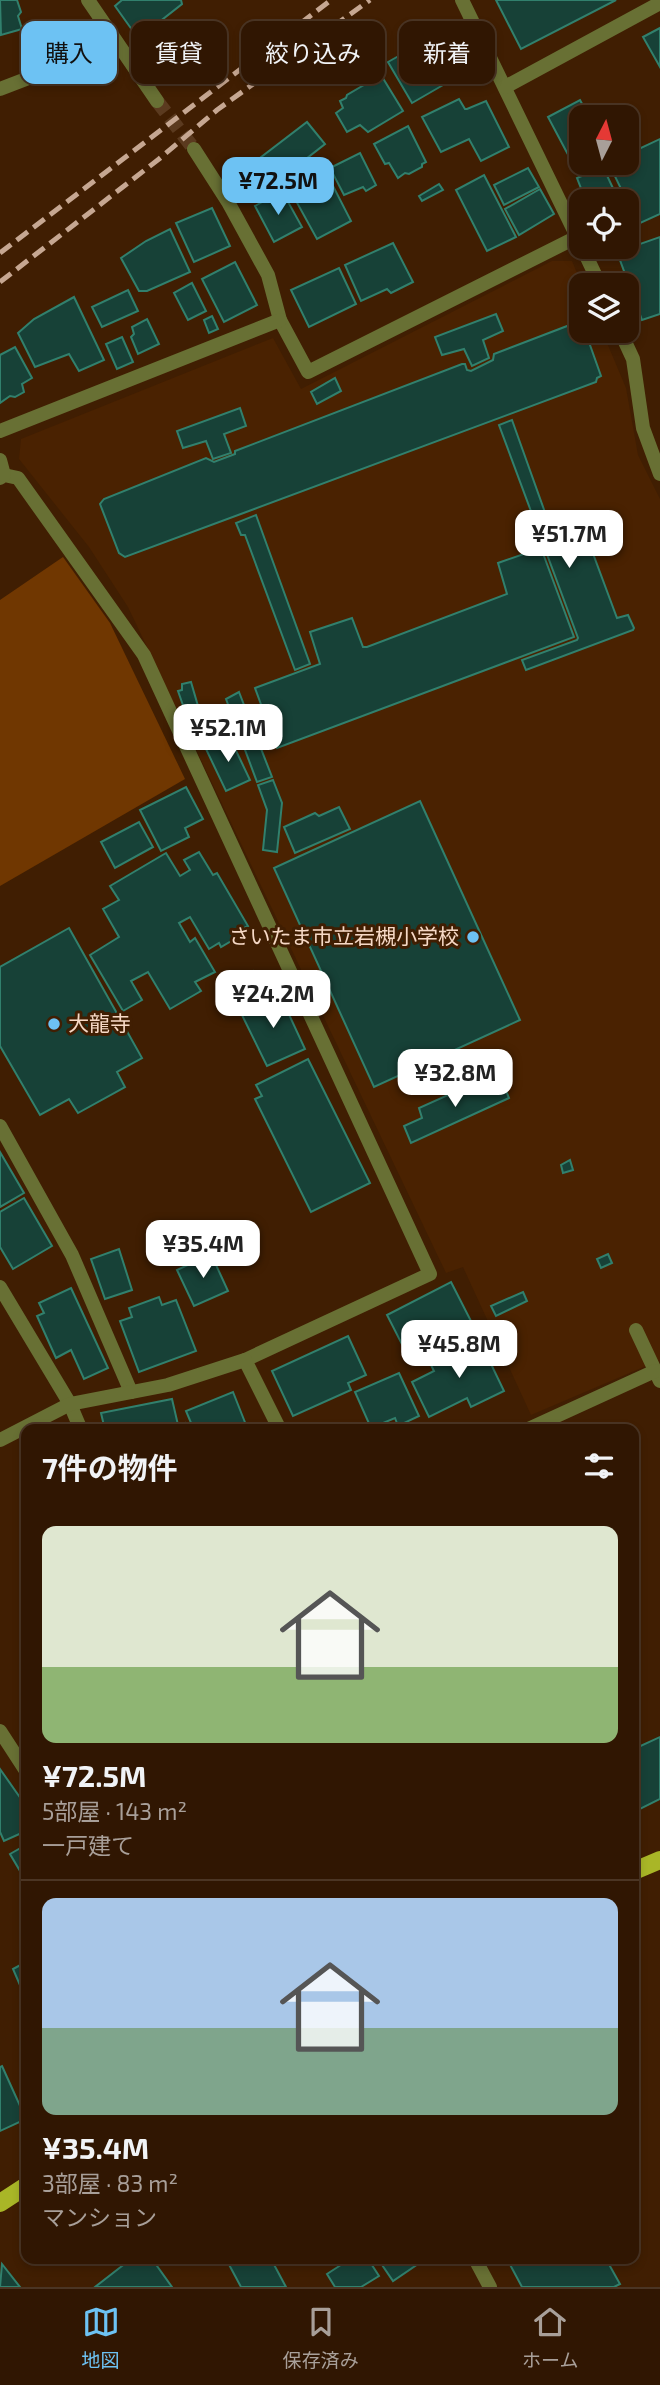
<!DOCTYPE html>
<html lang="ja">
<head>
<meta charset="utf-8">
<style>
  body { margin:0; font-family:"Exo 2","Noto Sans JP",sans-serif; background:#381f0c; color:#f1f3f6; height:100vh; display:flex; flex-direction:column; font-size:26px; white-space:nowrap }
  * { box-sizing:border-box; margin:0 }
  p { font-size:23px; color:#a89f99 }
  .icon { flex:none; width:38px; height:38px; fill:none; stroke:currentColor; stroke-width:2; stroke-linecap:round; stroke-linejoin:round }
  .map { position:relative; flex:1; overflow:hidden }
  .panel { position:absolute; left:21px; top:1424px; width:618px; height:840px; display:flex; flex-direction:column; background:#301602; border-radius:14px; box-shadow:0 4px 10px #0003,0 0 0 2px #4b3524 }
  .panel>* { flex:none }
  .banner { position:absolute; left:21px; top:21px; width:620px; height:63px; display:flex; gap:14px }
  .needle { width:46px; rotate:6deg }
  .tools { position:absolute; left:569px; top:105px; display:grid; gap:14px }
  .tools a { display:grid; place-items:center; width:70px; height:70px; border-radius:14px; background:#301602; box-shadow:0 4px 10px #0003,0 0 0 2px #4b3524; font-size:35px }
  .price { position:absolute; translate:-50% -60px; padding:0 16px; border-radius:14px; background:#fff; color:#222; font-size:23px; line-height:46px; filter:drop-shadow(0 2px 4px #0008) }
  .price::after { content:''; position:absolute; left:50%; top:42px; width:21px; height:16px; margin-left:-10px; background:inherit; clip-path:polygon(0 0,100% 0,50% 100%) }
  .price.active { background:#6dc2f3; color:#111 }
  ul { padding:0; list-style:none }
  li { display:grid; align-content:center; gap:14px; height:371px; padding:0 21px }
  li+li { border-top:2px solid #4b3524 }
  li span { display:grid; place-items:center; height:217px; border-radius:14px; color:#555 }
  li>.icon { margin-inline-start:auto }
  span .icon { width:126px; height:126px; fill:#fffc; stroke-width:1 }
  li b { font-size:30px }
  h2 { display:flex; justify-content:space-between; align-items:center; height:84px; padding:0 21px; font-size:30px }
  .pill { padding:0 24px; border-radius:14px; background:#301602; box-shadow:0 4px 10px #0003,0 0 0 2px #4b3524; font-size:24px; line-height:63px }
  .pill.active { background:#6dc2f3; color:#111 }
  .menu { display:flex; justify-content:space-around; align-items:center; height:98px; border-top:2px solid #4b3524; background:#301602; font-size:19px; color:#a89f99 }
  .menu a { display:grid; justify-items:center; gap:4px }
  .menu .active { color:#6dc2f3 }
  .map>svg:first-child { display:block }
  .built { fill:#4a2201 }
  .green { fill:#703701 }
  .building { fill:#174137; stroke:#31806d; stroke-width:2 }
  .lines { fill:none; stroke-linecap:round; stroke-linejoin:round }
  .street-tunnel { stroke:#5b3a1f; stroke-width:14; stroke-dasharray:14 7; stroke-linecap:butt }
  .lane { stroke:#687034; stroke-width:14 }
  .street { stroke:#687034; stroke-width:14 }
  .primary { stroke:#a9b627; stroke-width:18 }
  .rail { stroke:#c6a792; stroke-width:5; stroke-dasharray:14 7; stroke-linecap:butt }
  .poi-dot { fill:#6dc2f3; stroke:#401e02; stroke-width:2.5 }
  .labels { text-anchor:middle; stroke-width:6; stroke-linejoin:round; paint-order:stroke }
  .poi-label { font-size:21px; fill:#f6d9c6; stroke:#401e02; text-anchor:end }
</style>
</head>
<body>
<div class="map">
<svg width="660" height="2287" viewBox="0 0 660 2287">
  <rect width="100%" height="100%" fill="#401e02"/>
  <!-- built -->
  <polygon class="built" points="552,261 572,261 582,285 581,331 602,331 626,388 638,455 660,499 660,1360 531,1415 463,1267 446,1273 128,607 89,547 19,459 21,439 273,338 301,389"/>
  <!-- green -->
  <polygon class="green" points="63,557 110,623 185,779 0,886 0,600"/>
  <!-- building -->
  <g class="building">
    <polygon points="0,0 17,0 21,12 18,16 22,29 1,35"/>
    <polygon points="122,0 181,0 182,4 154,26 150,24 135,34 115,6"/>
    <polygon points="496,0 616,0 521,49"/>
    <polygon points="452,26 476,66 412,103 388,62"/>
    <polygon points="660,28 660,67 643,37"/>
    <polygon points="381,75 403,111 368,132 360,125 347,132 336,113 343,108 340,101 346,98 347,95"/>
    <polygon points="459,99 465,109 467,109 486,101 509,147 481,161 469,139 441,152 422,117"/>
    <polygon points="580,100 589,117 581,117 581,161 573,164 548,117"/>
    <polygon points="307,122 325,144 270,187 252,164"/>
    <polygon points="408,126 426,162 422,164 422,167 409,174 405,173 398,178 389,163 385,164 374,144"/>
    <polygon points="660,139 660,214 638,224 609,164 626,163 626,155"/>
    <polygon points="360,153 376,185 366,191 363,187 344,195 330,168"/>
    <polygon points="603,167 619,201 586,201 577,178"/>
    <polygon points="528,168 539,187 504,205 494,185"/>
    <polygon points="318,175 324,183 331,182 351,221 317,239 290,190"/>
    <polygon points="484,175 516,237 487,251 456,190"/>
    <polygon points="439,184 443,190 422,201 419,196"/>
    <polygon points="540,189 554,214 519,235 505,209"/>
    <polygon points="282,191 302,227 274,242 255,206"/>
    <polygon points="212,208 230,246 194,262 176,223"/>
    <polygon points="170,229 190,272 147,291 139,291 121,258 146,241"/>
    <polygon points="660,237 660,314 642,320 617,252"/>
    <polygon points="393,243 413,282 391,293 387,289 361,301 345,265"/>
    <polygon points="235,262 257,305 224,322 202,279"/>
    <polygon points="339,268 356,304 309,327 291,290"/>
    <polygon points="192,283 206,311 188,320 174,293"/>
    <polygon points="128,290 138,311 102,327 92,307"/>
    <polygon points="74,297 104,360 79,371 69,354 35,367 18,333 34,319"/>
    <polygon points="496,314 503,331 483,340 489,358 472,366 464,349 442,355 435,337"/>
    <polygon points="212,316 218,329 209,333 204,320"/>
    <polygon points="147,319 159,344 138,354 131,337 134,334 132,327"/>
    <polygon points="575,323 581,328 581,331 585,331 601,376 597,378 596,382 125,557 119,553 100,504 104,499 206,458 214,462 235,454 235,451 462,364 465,364 467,370 471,371 493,360 494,354"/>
    <polygon points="122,337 133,362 117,369 106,344"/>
    <polygon points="15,347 32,378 22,384 24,392 15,397 10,396 0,403 0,355"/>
    <polygon points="335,378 341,391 317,404 311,392"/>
    <polygon points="240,408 246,426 224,434 231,453 213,459 206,441 183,448 177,431"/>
    <polygon points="512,420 552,532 556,534 582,524 617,618 628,615 634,628 633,630 526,670 522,660 577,640 578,638 499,425"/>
    <polygon points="256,515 310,664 295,670 245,535 241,535 236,523"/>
    <polygon points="541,548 574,637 277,748 255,688 320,664 310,632 352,618 363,647 367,647 507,594 498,563"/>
    <polygon points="191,682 198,706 185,711 178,691 182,690 182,684"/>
    <polygon points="239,692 272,777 257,782 226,699"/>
    <polygon points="209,710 218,735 200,741 191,717"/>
    <polygon points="230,738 250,780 226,791 206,749"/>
    <polygon points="273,780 282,803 277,852 263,850 267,810 258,785"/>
    <polygon points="186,787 203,819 185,828 189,837 161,851 140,810"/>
    <polygon points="420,801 520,1020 374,1087 274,868"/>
    <polygon points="339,807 350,829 295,853 284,827 315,813 319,816"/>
    <polygon points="139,822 153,847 115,868 101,842"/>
    <polygon points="199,852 213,875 217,873 248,926 235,933 238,937 221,947 219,943 209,949 190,917 179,923 190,942 195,938 215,972 195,982 201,991 170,1009 148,972 131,981 142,1000 123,1011 90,955 119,937 103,909 119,900 110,886 166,853 180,876 190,870 184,860"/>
    <polygon points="69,928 142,1058 117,1072 125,1087 78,1113 69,1099 40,1115 0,1046 0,967"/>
    <polygon points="253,971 261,985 239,997 231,983"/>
    <polygon points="279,993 305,1049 267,1066 240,1011"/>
    <polygon points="308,1059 370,1183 311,1212 255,1099 262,1096 256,1085"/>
    <polygon points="479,1081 483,1089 486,1089 502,1081 509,1098 411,1143 404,1126 422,1118 419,1108"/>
    <polygon points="0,1152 24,1193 0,1207"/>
    <polygon points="570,1160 573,1170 563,1173 561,1165"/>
    <polygon points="24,1198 52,1246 13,1269 0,1247 0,1212"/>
    <polygon points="119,1249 132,1290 105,1299 91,1259"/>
    <polygon points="211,1254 228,1291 194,1306 177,1270"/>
    <polygon points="608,1254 612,1263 601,1268 597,1259"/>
    <polygon points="451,1282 473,1325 409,1358 387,1315"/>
    <polygon points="71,1288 108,1368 84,1379 71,1350 56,1358 37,1316 44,1313 39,1303"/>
    <polygon points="523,1292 527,1301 496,1316 491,1306"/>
    <polygon points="159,1297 162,1305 176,1300 196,1351 139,1372 120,1321 132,1317 129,1308"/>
    <polygon points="348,1336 366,1375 348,1383 351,1390 293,1416 272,1371"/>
    <polygon points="479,1339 504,1391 471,1407 467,1398 429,1417 412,1382 434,1371 430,1363"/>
    <polygon points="399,1373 419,1416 398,1426 395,1418 371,1428 355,1392"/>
    <polygon points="233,1392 248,1430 194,1430 186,1411"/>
    <polygon points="172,1399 178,1425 185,1423 186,1430 105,1430 101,1413"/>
    <polygon points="660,1737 660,1799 640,1809 634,1795 634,1749"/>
    <polygon points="0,1769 26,1806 26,1831 4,1841 0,1832"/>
    <polygon points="26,1845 26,1881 10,1854"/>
    <polygon points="26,1962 26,1999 13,1969"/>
    <polygon points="2,2066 26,2119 0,2131 0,2067"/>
    <polygon points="131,2259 152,2259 172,2287 95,2287"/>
    <polygon points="226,2259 271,2259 286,2287 241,2287"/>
    <polygon points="346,2259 368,2259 379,2276 361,2287 335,2287 327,2274 347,2261"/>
    <polygon points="378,2259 419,2259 421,2262 393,2281"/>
    <polygon points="507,2259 606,2259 620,2284 614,2287 522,2287"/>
    <polygon points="2,2264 20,2287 0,2287"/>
  </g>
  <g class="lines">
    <!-- street-tunnel -->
    <polyline class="street-tunnel" points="157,101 194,149"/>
    <!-- lane -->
    <g class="lane">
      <polyline points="0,89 117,44"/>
      <polyline points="0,478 4,475 18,478 144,655 430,1274 245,1360"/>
      <polyline points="0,1126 72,1255 131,1392"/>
      <polyline points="0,1287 70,1404 81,1430"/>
      <polyline points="636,1330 660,1381"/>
      <polyline points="526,1430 655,1371"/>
      <polyline points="0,1440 70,1404 168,1385 245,1360 280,1430"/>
    </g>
    <!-- street -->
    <g class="street">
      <polyline points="88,0 157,101"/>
      <polyline points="462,0 580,243"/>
      <polyline points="505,87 660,3"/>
      <polyline points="194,149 228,202 268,275 280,320 308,372 577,237"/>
      <polyline points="582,247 600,285"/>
      <polyline points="620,331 633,359 643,428 660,474"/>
      <polyline points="0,431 280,320"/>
      <polyline points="0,460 4,475"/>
      <polyline points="0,1731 26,1771"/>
      <polyline points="475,2259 490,2287"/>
    </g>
    <!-- primary -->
    <g class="primary">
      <polyline points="634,1871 660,1860"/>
      <polyline points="0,2203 26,2186"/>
    </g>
    <!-- rail -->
    <g class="rail">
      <polyline points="0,253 331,0"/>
      <polyline points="0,282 159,159 217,110 370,0"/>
    </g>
  </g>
  <!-- markers -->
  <g class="poi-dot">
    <circle cx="473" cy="937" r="7"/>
    <circle cx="54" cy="1024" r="7"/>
  </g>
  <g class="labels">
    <!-- poi labels -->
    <g class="poi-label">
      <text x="459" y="944">さいたま市立岩槻小学校</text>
      <text x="68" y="1031" text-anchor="start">大龍寺</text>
    </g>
  </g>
</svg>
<div class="tools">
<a><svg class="needle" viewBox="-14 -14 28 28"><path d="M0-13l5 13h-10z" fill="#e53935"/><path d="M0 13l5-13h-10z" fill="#a89f99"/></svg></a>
<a><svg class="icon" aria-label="locate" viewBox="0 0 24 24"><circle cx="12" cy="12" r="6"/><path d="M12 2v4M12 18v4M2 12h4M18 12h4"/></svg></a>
<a><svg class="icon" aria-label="layers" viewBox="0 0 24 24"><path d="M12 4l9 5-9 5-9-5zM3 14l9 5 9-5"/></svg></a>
</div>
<b class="price active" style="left:278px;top:217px">¥72.5M</b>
<b class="price" style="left:569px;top:570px">¥51.7M</b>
<b class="price" style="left:228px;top:764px">¥52.1M</b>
<b class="price" style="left:273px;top:1030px">¥24.2M</b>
<b class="price" style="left:455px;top:1109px">¥32.8M</b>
<b class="price" style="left:203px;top:1280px">¥35.4M</b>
<b class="price" style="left:459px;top:1380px">¥45.8M</b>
<div class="banner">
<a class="pill active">購入</a>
<a class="pill">賃貸</a>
<a class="pill">絞り込み</a>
<a class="pill">新着</a>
</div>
<section class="panel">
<h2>7件の物件<svg class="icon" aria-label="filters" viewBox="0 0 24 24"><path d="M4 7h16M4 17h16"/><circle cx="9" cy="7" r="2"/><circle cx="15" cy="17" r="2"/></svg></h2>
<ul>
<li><span style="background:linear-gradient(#dfe7d0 65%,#8fb573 0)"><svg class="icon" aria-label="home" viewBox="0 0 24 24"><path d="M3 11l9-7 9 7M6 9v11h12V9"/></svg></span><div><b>¥72.5M</b><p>5部屋 · 143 m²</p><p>一戸建て</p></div></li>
<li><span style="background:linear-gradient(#a9c7e8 60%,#7fa58c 0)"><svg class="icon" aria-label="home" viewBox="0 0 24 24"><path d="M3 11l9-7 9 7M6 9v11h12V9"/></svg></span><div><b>¥35.4M</b><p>3部屋 · 83 m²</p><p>マンション</p></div></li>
</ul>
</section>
</div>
<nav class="menu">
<a class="active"><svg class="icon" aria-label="map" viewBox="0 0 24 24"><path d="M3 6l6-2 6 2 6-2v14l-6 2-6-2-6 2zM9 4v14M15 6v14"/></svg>地図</a>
<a><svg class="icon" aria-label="saved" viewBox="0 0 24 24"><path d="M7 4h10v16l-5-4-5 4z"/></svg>保存済み</a>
<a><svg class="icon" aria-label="home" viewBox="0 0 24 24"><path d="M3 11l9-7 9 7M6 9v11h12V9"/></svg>ホーム</a>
</nav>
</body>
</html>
